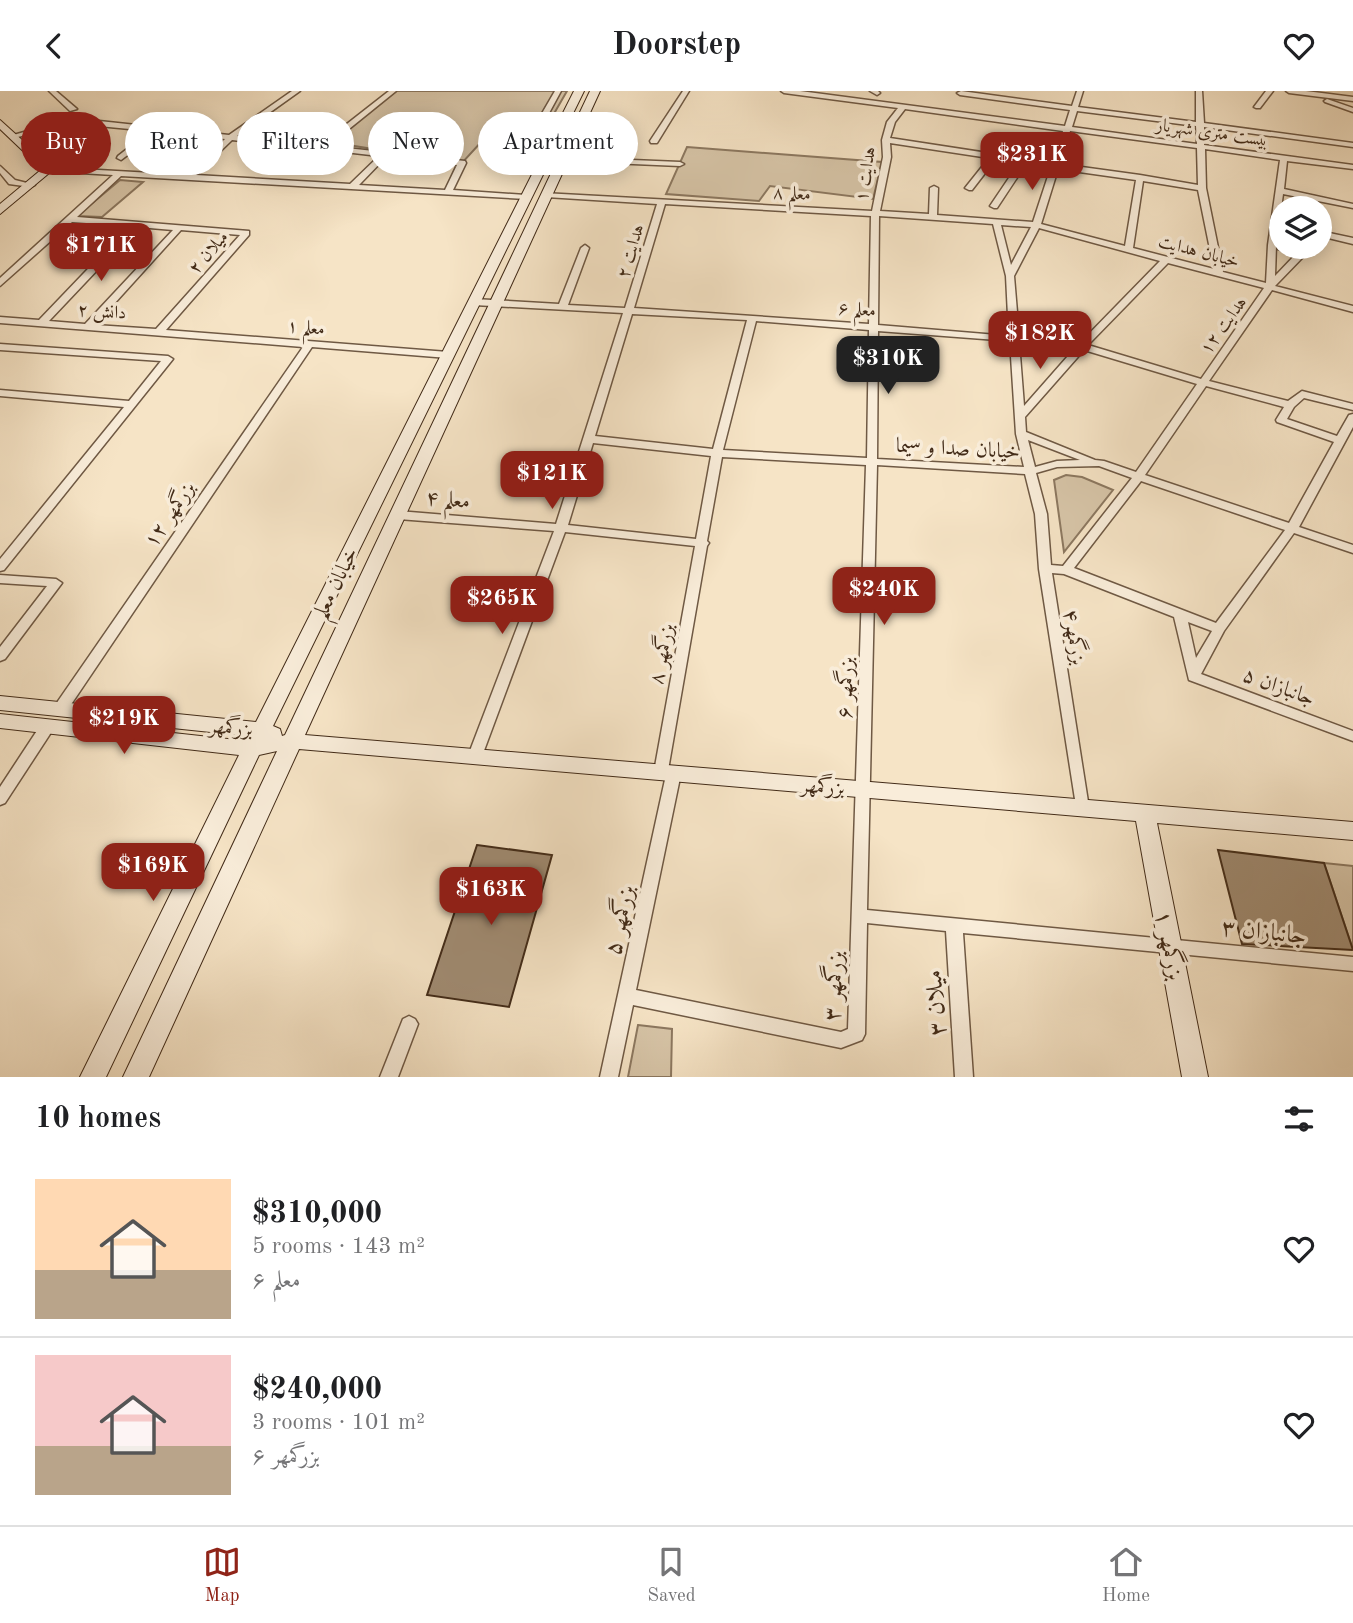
<!DOCTYPE html>
<html lang="en">
<head>
<meta charset="utf-8">
<style>
  body { margin:0; font-family:"Old Standard TT",Amiri,serif; background:#f6f6f6; color:#202124; height:100vh; display:flex; flex-direction:column; font-size:26px; white-space:nowrap }
  * { box-sizing:border-box; margin:0 }
  p { font-size:23px; color:#757577 }
  .icon { flex:none; width:38px; height:38px; fill:none; stroke:currentColor; stroke-width:2; stroke-linecap:round; stroke-linejoin:round }
  .map { position:relative; height:986px; overflow:hidden }
  .side { display:flex; flex-direction:column; background:#fff; flex:1 }
  .side>* { flex:none }
  .top-card { position:absolute; left:21px; top:21px; width:700px; height:63px; display:flex; gap:14px }
  .controls { position:absolute; left:1269px; top:105px; display:grid; gap:14px }
  .controls a { display:grid; place-items:center; width:63px; height:63px; border-radius:50%; background:#fff; box-shadow:0 4px 18px #0003; font-size:35px }
  .price { position:absolute; translate:-50% -60px; padding:0 16px; border-radius:14px; background:#8f2418; color:#fff; font-size:23px; line-height:46px; filter:drop-shadow(0 2px 4px #0008) }
  .price::after { content:''; position:absolute; left:50%; top:42px; width:21px; height:16px; margin-left:-10px; background:inherit; clip-path:polygon(0 0,100% 0,50% 100%) }
  .price.active { background:#222; color:#fff }
  ul { padding:0; list-style:none }
  li { display:flex; align-items:center; gap:21px; height:175px; padding:0 35px }
  li+li { border-top:2px solid #e0e0e0 }
  li span { display:grid; place-items:center; flex:none; width:196px; height:140px; border-radius:0px; color:#555 }
  li>.icon { margin-inline-start:auto }
  span .icon { width:84px; height:84px; fill:#fffc; stroke-width:1 }
  li b { font-size:30px }
  h2 { display:flex; justify-content:space-between; align-items:center; height:84px; padding:0 35px; font-size:30px }
  .pill { padding:0 24px; border-radius:32px; background:#fff; box-shadow:0 4px 18px #0003; font-size:24px; line-height:63px }
  .pill.active { background:#8f2418; color:#fff }
  header { display:flex; justify-content:space-between; align-items:center; height:91px; padding:0 35px; background:#fff; font-size:32px; font-weight:600 }
  .dock { display:flex; justify-content:space-around; align-items:center; height:98px; border-top:2px solid #e0e0e0; background:#fff; font-size:19px; color:#757577 }
  .dock a { display:grid; justify-items:center; gap:4px }
  .dock .active { color:#8f2418 }
  .map>svg:first-child { display:block }
  .green { fill:#d7c5a8; stroke:#8c7860; stroke-width:2 }
  .building { fill:#a08b72; stroke:#422b18; stroke-width:2 }
  .lines { fill:none; stroke-linecap:round; stroke-linejoin:round }
  .street-casing { stroke:#6f5944; stroke-width:3 }
  .secondary-casing { stroke:#422b18; stroke-width:2 }
  .street { fill:#f9edda; fill-rule:evenodd }
  .secondary { fill:#f9edda; fill-rule:evenodd }
  .labels { text-anchor:middle; stroke-width:7; stroke-linejoin:round; paint-order:stroke }
  .far-street-label { font-size:18px; fill:#422b18; stroke:#f9edda }
  .street-label { font-size:21px; fill:#422b18; stroke:#f9edda }
  .near-street-label { font-size:24px; fill:#422b18; stroke:#f9edda }
</style>
</head>
<body>
<header><svg class="icon" aria-label="back" viewBox="0 0 24 24"><path d="M15 5l-7 7 7 7"/></svg>Doorstep<svg class="icon" aria-label="heart" viewBox="0 0 24 24"><path d="M12 20l-8-8c-3-5 5-10 8-4 3-6 11-1 8 4z"/></svg></header>
<div class="map">
<svg width="1353" height="986" viewBox="0 0 1353 986">
  <rect width="100%" height="100%" fill="#f6e4c6"/>
  <filter id="stains"><feTurbulence type="fractalNoise" baseFrequency=".00286" numOctaves="4"/><feColorMatrix values="0 0 0 0 .2 0 0 0 0 .09 0 0 0 0 .02 0 0 0 .5 -.17"/></filter>
  <radialGradient id="worn" r=".72"><stop offset=".6" stop-color="#630" stop-opacity="0"/><stop offset="1" stop-color="#630" stop-opacity=".3"/></radialGradient>
  <!-- green -->
  <g class="green">
    <polygon points="393,0 567,0 536,54 482,50 462,72 329,51"/>
    <polygon points="687,56 882,71 873,108 770,95 759,110 666,103"/>
    <polygon points="120,89 143,91 102,126 77,125"/>
    <polygon points="1066,384 1082,386 1113,399 1064,461 1054,389"/>
    <polygon points="1324,772 1353,775 1353,859"/>
    <polygon points="638,934 672,938 671,986 628,986"/>
  </g>
  <!-- building -->
  <g class="building">
    <polygon points="477,754 552,764 509,916 427,904"/>
    <polygon points="1218,759 1324,772 1353,859 1242,853"/>
  </g>
  <g class="lines">
    <!-- street casing -->
    <g class="street-casing">
      <g id="street">
        <polygon points="49,0 56,0 77,18 70,20"/>
        <path d="M 292,0 L 300,0 L 237,45 L 320,54 L 389,0 L 396,0 L 328,55 L 465,70 L 466,72 L 453,99 L 526,104 L 530,106 L 526,108 L 121,85 L 77,126 L 249,140 L 249,144 L 166,239 L 448,261 L 453,264 L 448,267 L 312,256 L 66,621 L 56,621 L 54,617 L 56,613 L 303,256 L 0,232 L 0,226 L 39,229 L 129,135 L 72,131 L 0,195 L 0,187 L 113,84 L 48,80 L 45,80 L 45,76 L 188,84 L 225,48 L 158,41 L 121,69 L 117,67 L 118,65 L 150,40 L 78,33 L 50,55 L 47,55 L 47,51 L 69,33 L 14,47 L 10,45 L 66,29 L 90,29 L 229,44 ZM 232,49 L 302,57 L 284,75 L 288,77 L 310,57 L 379,65 L 350,93 L 196,84 ZM 386,66 L 457,74 L 445,99 L 359,94 ZM 138,136 L 173,139 L 85,233 L 49,230 ZM 181,139 L 240,144 L 156,238 L 95,234 Z"/>
        <polygon points="555,0 561,0 535,48 557,53 553,55 527,52 526,50"/>
        <polygon points="683,0 689,0 657,52 651,52 650,50"/>
        <path d="M 781,0 L 800,0 L 1065,35 L 1070,19 L 960,4 L 957,2 L 961,0 L 1072,15 L 1077,0 L 1083,0 L 1078,16 L 1196,31 L 1196,0 L 1202,0 L 1204,32 L 1353,52 L 1353,56 L 1204,36 L 1204,54 L 1353,74 L 1353,78 L 1287,70 L 1284,98 L 1353,113 L 1353,117 L 1283,103 L 1276,154 L 1275,185 L 1296,163 L 1278,158 L 1278,154 L 1305,160 L 1305,164 L 1275,195 L 1353,215 L 1353,221 L 1272,199 L 1209,290 L 1288,310 L 1302,300 L 1353,313 L 1353,319 L 1304,307 L 1294,316 L 1287,328 L 1337,345 L 1349,324 L 1353,323 L 1353,336 L 1299,436 L 1353,454 L 1353,462 L 1294,442 L 1224,540 L 1201,583 L 1353,640 L 1353,650 L 1189,589 L 1174,526 L 1064,483 L 1052,482 L 1089,717 L 1087,721 L 1082,723 L 1077,721 L 1039,478 L 1035,423 L 1025,383 L 877,374 L 867,819 L 1353,866 L 1353,880 L 963,842 L 973,986 L 955,986 L 946,840 L 867,832 L 865,943 L 862,949 L 841,957 L 633,914 L 618,986 L 600,986 L 666,684 L 661,686 L 656,685 L 654,681 L 695,455 L 565,441 L 482,665 L 480,669 L 475,670 L 470,669 L 468,665 L 554,440 L 398,428 L 392,424 L 398,420 L 556,433 L 623,222 L 474,214 L 469,211 L 474,208 L 559,213 L 581,157 L 585,154 L 589,157 L 568,214 L 625,217 L 657,113 L 546,106 L 542,104 L 543,102 L 872,120 L 883,66 L 882,49 L 887,31 L 898,17 L 784,2 ZM 905,18 L 1063,40 L 1053,72 L 890,47 L 895,31 ZM 1077,20 L 1196,35 L 1197,53 L 1072,36 ZM 1070,40 L 1197,57 L 1198,94 L 1140,84 L 1060,73 ZM 890,52 L 989,67 L 965,97 L 969,99 L 972,99 L 996,68 L 1019,72 L 990,115 L 994,117 L 997,117 L 1026,73 L 1051,76 L 1033,131 L 937,124 L 938,97 L 934,95 L 930,97 L 929,123 L 880,120 L 891,66 ZM 1205,58 L 1280,69 L 1268,154 L 1266,192 L 1223,181 L 1206,97 ZM 1058,78 L 1136,89 L 1125,155 L 1041,133 ZM 1143,90 L 1198,99 L 1214,178 L 1133,157 ZM 665,113 L 871,125 L 869,233 L 634,217 ZM 879,125 L 993,133 L 1006,185 L 1009,245 L 878,234 ZM 1001,134 L 1031,136 L 1011,174 ZM 1039,137 L 1160,170 L 1080,252 L 1019,245 L 1014,185 ZM 1168,172 L 1264,197 L 1201,288 L 1088,254 ZM 632,223 L 747,229 L 713,358 L 595,345 ZM 756,230 L 869,239 L 867,367 L 723,359 ZM 878,240 L 1010,250 L 1016,343 L 1024,376 L 877,368 ZM 1019,251 L 1075,257 L 1024,315 ZM 1084,259 L 1197,293 L 1136,381 L 1104,370 L 1095,369 L 1026,341 L 1025,326 ZM 1206,295 L 1284,316 L 1276,329 L 1277,331 L 1334,351 L 1289,432 L 1145,384 ZM 1028,349 L 1080,369 L 1057,370 L 1035,376 ZM 593,352 L 711,365 L 696,448 L 568,434 ZM 722,366 L 866,374 L 848,938 L 841,941 L 636,899 L 681,682 L 679,678 L 674,677 L 668,679 L 707,455 L 709,452 L 707,450 ZM 1099,375 L 1132,387 L 1063,475 L 1051,474 L 1047,423 L 1036,382 L 1057,376 ZM 1141,390 L 1285,439 L 1216,532 L 1074,477 ZM 1188,531 L 1212,540 L 1196,567 Z"/>
        <polygon points="870,0 878,0 880,2 877,4"/>
        <polygon points="1266,0 1273,0 1260,17 1256,17 1254,16"/>
        <polygon points="1286,0 1306,0 1353,6 1353,10 1289,2"/>
        <polygon points="1327,8 1353,17 1353,21 1325,11 1324,10"/>
        <polygon points="560,66 680,71 684,73 680,75 563,70 560,70"/>
        <polygon points="0,75 15,89 35,94 31,96 9,93 0,82"/>
        <polygon points="1320,140 1353,147 1353,153 1320,145"/>
        <polygon points="0,253 168,265 173,268 4,479 0,480 0,468 124,316 0,305 0,299 129,310 161,270 0,259"/>
        <polygon points="0,484 56,488 62,492 5,568 0,570 0,556 47,495 0,492"/>
        <polygon points="47,631 52,632 54,636 52,640 5,712 0,714 0,696 42,632"/>
        <polygon points="409,925 415,928 418,933 398,986 380,986 403,928"/>
      </g>
    </g>
    <!-- secondary casing -->
    <g class="secondary-casing">
      <g id="secondary">
        <polygon points="574,0 584,0 273,635 280,638 282,645 285,644 590,0 600,0 305,644 1353,731 1353,749 1157,732 1208,986 1182,986 1136,730 299,658 149,986 123,986 277,660 259,664 106,986 80,986 239,664 0,637 0,623 246,650 249,645 0,619 0,605 256,631"/>
        <polygon points="0,29 54,78 0,123 0,113 42,78 0,38"/>
      </g>
    </g>
    <!-- street -->
    <use href="#street" class="street"/>
    <!-- secondary -->
    <use href="#secondary" class="secondary"/>
  </g>
  <g class="labels">
    <!-- far-street labels -->
    <g class="far-street-label">
      <text transform="translate(1212 41) rotate(8)" y="6">بیست متری شهریار</text>
      <text transform="translate(865 83) rotate(-81)" y="6">هدایت ۱</text>
      <text transform="translate(792 102) rotate(3)" y="6">معلم ۸</text>
      <text transform="translate(630 160) rotate(-73)" y="6">هدایت ۲</text>
      <text transform="translate(1199 160) rotate(15)" y="6">خیابان هدایت</text>
      <text transform="translate(208 161) rotate(-49)" y="6">میلان ۲</text>
      <text transform="translate(857 218) rotate(4)" y="6">معلم ۶</text>
      <text transform="translate(102 220) rotate(4)" y="6">دانش ۲</text>
      <text transform="translate(1223 234) rotate(-54)" y="6">هدایت ۱۲</text>
      <text transform="translate(306 236) rotate(5)" y="6">معلم ۱</text>
    </g>
    <!-- street labels -->
    <g class="street-label">
      <text transform="translate(958 357) rotate(3)" y="7">خیابان صدا و سیما</text>
      <text transform="translate(448 408) rotate(5)" y="7">معلم ۴</text>
      <text transform="translate(169 423) rotate(-56)" y="7">بزرگمهر ۱۲</text>
      <text transform="translate(335 492) rotate(-64)" y="7">خیابان معلم</text>
      <text transform="translate(1075 546) rotate(81)" y="7">بزرگمهر۴</text>
      <text transform="translate(661 563) rotate(-79)" y="7">بزرگمهر ۸</text>
      <text transform="translate(1279 595) rotate(20)" y="7">جانبازان ۵</text>
      <text transform="translate(845 597) rotate(-88)" y="7">بزرگمهر ۶</text>
      <text transform="translate(231 636) rotate(6)" y="7">بزرگمهر</text>
      <text transform="translate(823 695) rotate(5)" y="7">بزرگمهر</text>
    </g>
    <!-- near-street labels -->
    <g class="near-street-label">
      <text transform="translate(619 829) rotate(-78)" y="8">بزرگمهر ۵</text>
      <text transform="translate(1264 840) rotate(6)" y="8">جانبازان ۳</text>
      <text transform="translate(1170 854) rotate(79)" y="8">بزرگمهر ۱</text>
      <text transform="translate(833 895) rotate(-87)" y="8">بزرگمهر ۳</text>
      <text transform="translate(935 912) rotate(-94)" y="8">میلان ۳</text>
    </g>
  </g>
  <rect width="100%" height="100%" filter="url(#stains)"/>
  <rect width="100%" height="100%" fill="url(#worn)"/>
</svg>
<div class="controls">
<a><svg class="icon" aria-label="layers" viewBox="0 0 24 24"><path d="M12 4l9 5-9 5-9-5zM3 14l9 5 9-5"/></svg></a>
</div>
<b class="price" style="left:1032px;top:101px">$231K</b>
<b class="price" style="left:101px;top:192px">$171K</b>
<b class="price" style="left:1040px;top:280px">$182K</b>
<b class="price active" style="left:888px;top:305px">$310K</b>
<b class="price" style="left:552px;top:420px">$121K</b>
<b class="price" style="left:884px;top:536px">$240K</b>
<b class="price" style="left:502px;top:545px">$265K</b>
<b class="price" style="left:124px;top:665px">$219K</b>
<b class="price" style="left:153px;top:812px">$169K</b>
<b class="price" style="left:491px;top:836px">$163K</b>
<div class="top-card">
<a class="pill active">Buy</a>
<a class="pill">Rent</a>
<a class="pill">Filters</a>
<a class="pill">New</a>
<a class="pill">Apartment</a>
</div>
</div>
<section class="side">
<h2>10 homes<svg class="icon" aria-label="filters" viewBox="0 0 24 24"><path d="M4 7h16M4 17h16"/><circle cx="9" cy="7" r="2"/><circle cx="15" cy="17" r="2"/></svg></h2>
<ul>
<li><span style="background:linear-gradient(#ffd9b3 65%,#b9a48a 0)"><svg class="icon" aria-label="home" viewBox="0 0 24 24"><path d="M3 11l9-7 9 7M6 9v11h12V9"/></svg></span><div><b>$310,000</b><p>5 rooms · 143 m²</p><p>معلم ۶</p></div><svg class="icon" aria-label="heart" viewBox="0 0 24 24"><path d="M12 20l-8-8c-3-5 5-10 8-4 3-6 11-1 8 4z"/></svg></li>
<li><span style="background:linear-gradient(#f6c9c9 65%,#b9a48a 0)"><svg class="icon" aria-label="home" viewBox="0 0 24 24"><path d="M3 11l9-7 9 7M6 9v11h12V9"/></svg></span><div><b>$240,000</b><p>3 rooms · 101 m²</p><p>بزرگمهر ۶</p></div><svg class="icon" aria-label="heart" viewBox="0 0 24 24"><path d="M12 20l-8-8c-3-5 5-10 8-4 3-6 11-1 8 4z"/></svg></li>
</ul>
</section>
<nav class="dock">
<a class="active"><svg class="icon" aria-label="map" viewBox="0 0 24 24"><path d="M3 6l6-2 6 2 6-2v14l-6 2-6-2-6 2zM9 4v14M15 6v14"/></svg>Map</a>
<a><svg class="icon" aria-label="saved" viewBox="0 0 24 24"><path d="M7 4h10v16l-5-4-5 4z"/></svg>Saved</a>
<a><svg class="icon" aria-label="home" viewBox="0 0 24 24"><path d="M3 11l9-7 9 7M6 9v11h12V9"/></svg>Home</a>
</nav>
</body>
</html>
